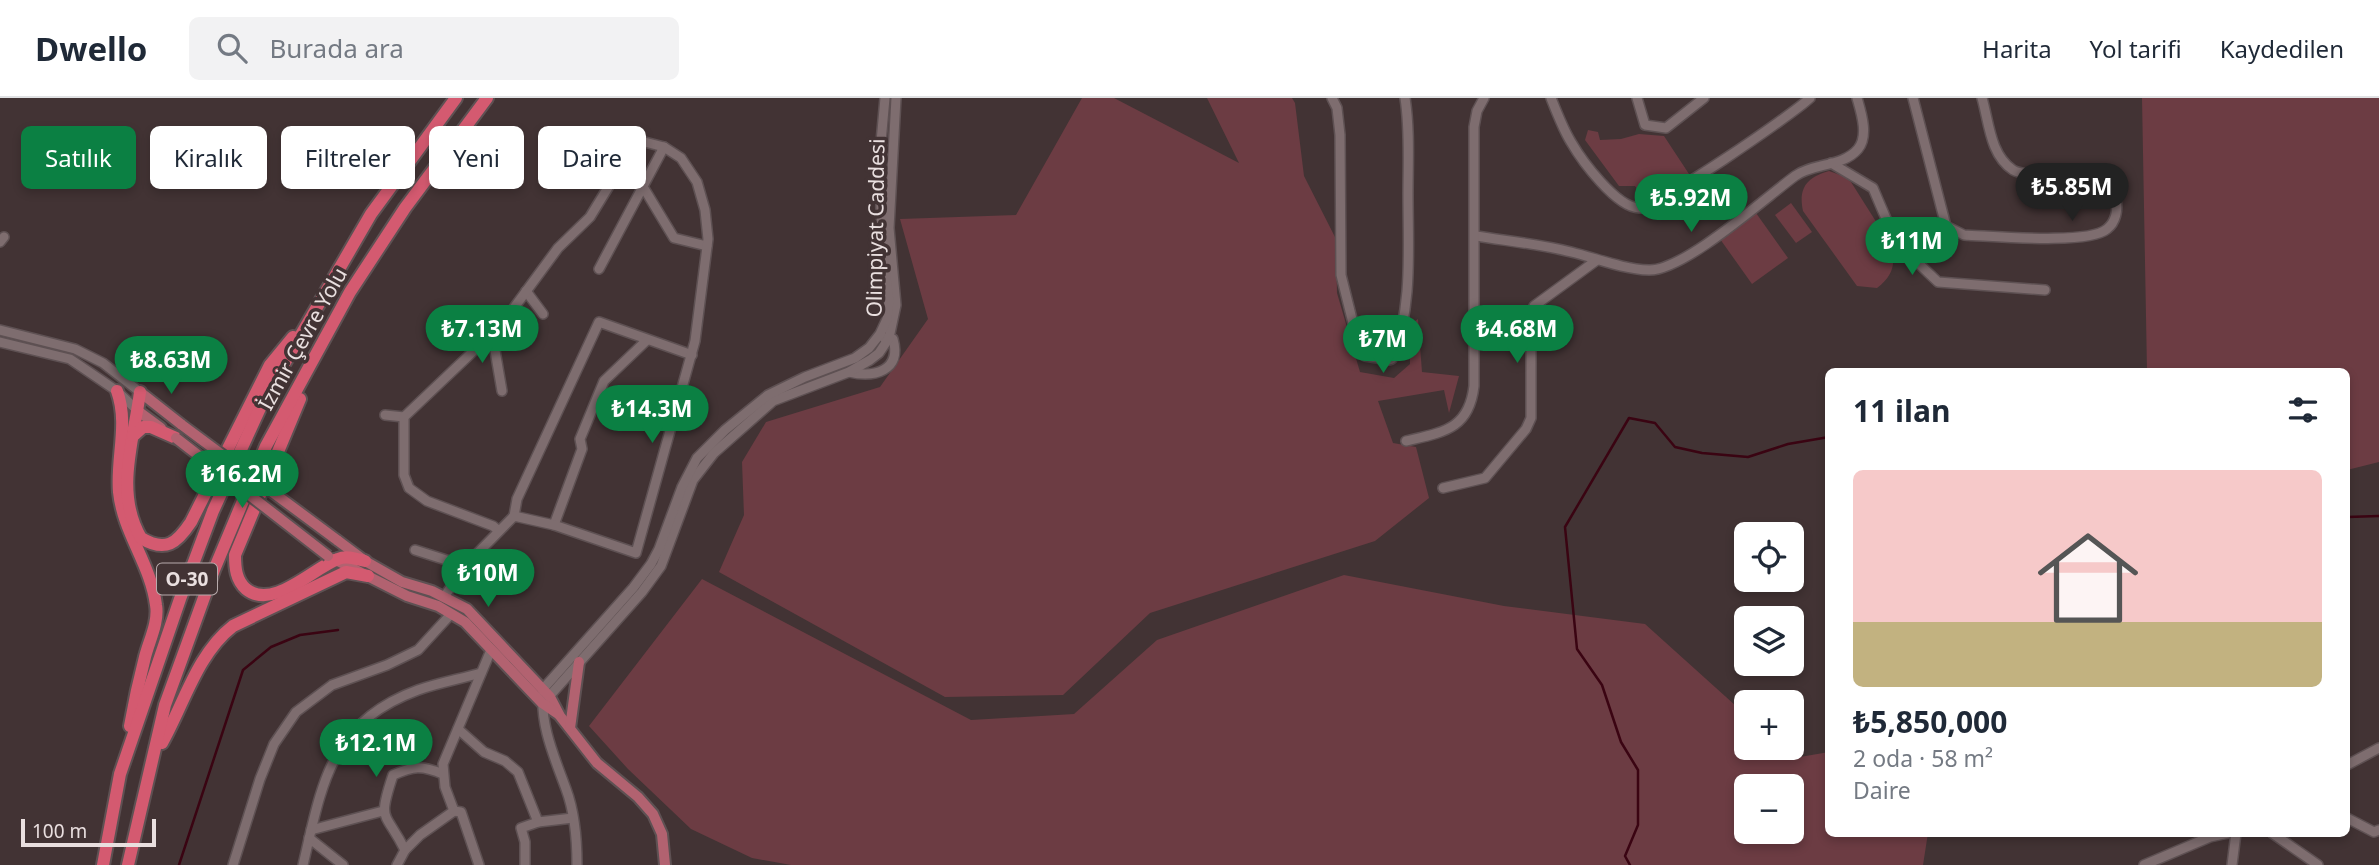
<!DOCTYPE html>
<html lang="tr">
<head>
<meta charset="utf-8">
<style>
  body { margin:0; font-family:"Noto Sans",sans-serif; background:#f2f2f3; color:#1f2937; height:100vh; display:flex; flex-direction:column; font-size:26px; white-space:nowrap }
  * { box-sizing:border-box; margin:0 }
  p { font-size:23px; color:#747a83 }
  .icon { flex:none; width:38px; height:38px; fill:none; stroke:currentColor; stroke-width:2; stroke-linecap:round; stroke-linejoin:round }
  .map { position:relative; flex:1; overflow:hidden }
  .details { position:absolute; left:1825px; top:270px; width:525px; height:469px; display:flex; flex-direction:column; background:#fff; border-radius:10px; box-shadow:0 4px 10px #0003 }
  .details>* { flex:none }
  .top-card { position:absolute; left:21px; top:28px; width:665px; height:63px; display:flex; gap:14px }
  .controls { position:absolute; left:1734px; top:424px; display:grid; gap:14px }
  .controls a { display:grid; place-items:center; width:70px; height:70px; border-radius:10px; background:#fff; box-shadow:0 4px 10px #0003; font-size:35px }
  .scale { position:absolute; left:21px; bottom:18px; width:135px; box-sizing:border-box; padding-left:7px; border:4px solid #e9dfdf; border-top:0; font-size:19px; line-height:24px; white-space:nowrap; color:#e9dfdf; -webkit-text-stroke:5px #423334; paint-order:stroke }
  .price { position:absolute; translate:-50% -60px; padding:0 16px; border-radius:24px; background:#0b8043; color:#fff; font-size:23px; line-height:46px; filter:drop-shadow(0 2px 4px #0008) }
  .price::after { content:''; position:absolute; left:50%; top:42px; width:21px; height:16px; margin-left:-10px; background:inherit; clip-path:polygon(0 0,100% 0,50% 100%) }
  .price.current { background:#222; color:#fff }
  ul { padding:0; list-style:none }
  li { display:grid; align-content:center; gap:14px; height:371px; padding:0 28px }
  li span { display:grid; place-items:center; height:217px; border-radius:10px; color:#555 }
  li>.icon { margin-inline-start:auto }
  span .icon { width:126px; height:126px; fill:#fffc; stroke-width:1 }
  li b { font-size:30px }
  h2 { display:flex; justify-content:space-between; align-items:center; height:84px; padding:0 28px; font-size:30px }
  .tag { padding:0 24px; border-radius:10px; background:#fff; box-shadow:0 4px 10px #0003; font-size:24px; line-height:63px }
  .tag.current { background:#0b8043; color:#fff }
  header { display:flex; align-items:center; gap:42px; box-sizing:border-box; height:98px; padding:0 35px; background:#fff; border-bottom:2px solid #e0e1e3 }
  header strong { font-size:33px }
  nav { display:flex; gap:38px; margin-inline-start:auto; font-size:24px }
  .search { width:490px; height:63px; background:#f2f2f3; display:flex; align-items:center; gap:18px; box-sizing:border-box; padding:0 24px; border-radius:10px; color:#747a83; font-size:26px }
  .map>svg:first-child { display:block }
  .green { fill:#6c3c43; fill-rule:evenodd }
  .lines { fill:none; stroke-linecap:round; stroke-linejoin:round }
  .stream { stroke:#3a0412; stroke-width:2.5 }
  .minor-casing { stroke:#5e5153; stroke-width:12 }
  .major-casing { stroke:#5e5153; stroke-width:14 }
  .highway-casing { stroke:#5e5153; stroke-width:16 }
  .minor { stroke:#7e6d6f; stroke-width:9 }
  .major { stroke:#b26270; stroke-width:10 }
  .highway { stroke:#d45a70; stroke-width:12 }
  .major-bridge-casing { stroke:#5e5153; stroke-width:14; stroke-linecap:butt }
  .major-bridge { stroke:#b26270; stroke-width:10 }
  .labels { text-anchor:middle; stroke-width:7; stroke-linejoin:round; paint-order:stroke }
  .shield { fill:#423334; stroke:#b7abac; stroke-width:2 }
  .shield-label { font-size:19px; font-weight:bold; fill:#e9dfdf }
  .street-label { font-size:21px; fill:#e9dfdf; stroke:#423334 }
</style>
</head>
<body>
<header>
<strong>Dwello</strong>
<div class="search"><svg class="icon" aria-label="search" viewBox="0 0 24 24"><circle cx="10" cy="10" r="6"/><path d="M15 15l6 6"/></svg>Burada ara</div>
<nav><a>Harita</a><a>Yol tarifi</a><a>Kaydedilen</a></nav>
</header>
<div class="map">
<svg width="2379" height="767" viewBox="0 0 2379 767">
  <rect width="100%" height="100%" fill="#423334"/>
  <!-- green -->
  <g class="green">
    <polygon points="1082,0 1114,0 1239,65 1207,0 1292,0 1295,5 1304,78 1336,141 1337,195 1360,274 1394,280 1410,266 1409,227 1418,221 1422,274 1459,278 1449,315 1444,292 1378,303 1393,345 1416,349 1429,400 1375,443 1150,515 1063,597 945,599 719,474 744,417 742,364 766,324 880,289 928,221 900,121 1016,117"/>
    <polygon points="2142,0 2379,0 2379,364 2347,372 2347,273 2147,273"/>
    <polygon points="1588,32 1598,34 1600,42 1621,41 1639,36 1664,38 1689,76 1646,103 1635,88 1619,88 1585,42"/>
    <path d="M 1829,73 L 1843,78 L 1851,84 C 1859,97 1867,109 1875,122 C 1890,146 1906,168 1877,190 L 1857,188 L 1803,113 C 1798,90 1807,79 1829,73 Z"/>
    <polygon points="1791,105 1812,134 1796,145 1775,117"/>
    <polygon points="1756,115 1788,160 1752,186 1720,141"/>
    <path d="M 1344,477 L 1504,508 L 1645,526 L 1746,617 L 1746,649 L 1782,649 L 1794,660 L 1829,654 L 1829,735 L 1928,735 L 1923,767 L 791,767 L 752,760 L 691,731 L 628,671 L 589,628 L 702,481 L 971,622 L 1074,616 L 1157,542 ZM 1746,688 L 1792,688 L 1792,733 L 1746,733 Z"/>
  </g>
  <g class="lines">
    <!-- stream -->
    <g class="stream">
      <polyline points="2347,419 2379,418"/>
      <polyline points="179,767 243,572 271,549 300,537 338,532"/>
      <polyline points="1630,767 1625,758 1638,727 1638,672 1621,644 1602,587 1577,551 1565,429 1629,320 1655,325 1675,349 1702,355 1748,359 1788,346 1829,339"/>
    </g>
    <!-- minor casing -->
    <g class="minor-casing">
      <g id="minor">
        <path d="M 1332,0 L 1337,10 L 1340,37 L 1341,177 L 1360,253 L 1365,258 L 1389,262 L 1392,261 C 1413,210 1408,151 1408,96 C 1408,65 1410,32 1405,0"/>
        <path d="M 1551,0 C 1557,15 1563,31 1571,44 C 1582,63 1616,109 1639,110 C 1656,110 1792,17 1810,0"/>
        <polyline points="1637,0 1645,27 1666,30 1704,0"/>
        <path d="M 1913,0 L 1946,128 L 1964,137 C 1993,138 2088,147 2107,131 C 2116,124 2118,112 2116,102 C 2115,94 2110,83 2103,79 C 2082,67 2029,82 2013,72 C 1990,57 1989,24 1982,0"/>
        <polyline points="1831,65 1873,90 1896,144 1938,184 2045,192"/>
        <polyline points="642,87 674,140 707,148"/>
        <path d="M 1476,138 C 1507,143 1540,146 1571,154 C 1596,160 1622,171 1649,172 C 1684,173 1765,100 1795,78 C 1813,65 1843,69 1858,51 C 1869,38 1861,14 1857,0"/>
        <polyline points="0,144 4,139"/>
        <polyline points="599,171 664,49"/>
        <polyline points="526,193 543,216"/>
        <polyline points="0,232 75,251 103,265 140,294"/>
        <polyline points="492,235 502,293"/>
        <polyline points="0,244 70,261 117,293 138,313"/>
        <path d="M 849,274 C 874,280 902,273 893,241 L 884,240"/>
        <polyline points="385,317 404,319"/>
        <path d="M 1406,343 C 1444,334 1469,331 1474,288 L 1474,29 L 1477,13 L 1484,0"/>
        <polyline points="1443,390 1485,380 1526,331 1531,320 1531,218 1534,208 1597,162"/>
        <polyline points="514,418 517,401 599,224 692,257"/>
        <polyline points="554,427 582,351 580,341 604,283 647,242"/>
        <polyline points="415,452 465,468 514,418 554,427 636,455 695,243 708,141 705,112 697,84 681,60 664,49 637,42 590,119 558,150 502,226 404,319 404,377 409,390 427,403 493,428 499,433"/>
        <polyline points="444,499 465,468"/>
        <polyline points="546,602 642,494 661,468 693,382 714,355 773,303 849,274 870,262 879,255 889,240 896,207 889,130 896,0"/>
        <polyline points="458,631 484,654 505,663 518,674 538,724 573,720"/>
        <polyline points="2347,667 2379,650"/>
        <polyline points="2347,720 2374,734 2379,732"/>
        <polyline points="311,732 383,713"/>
        <polyline points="2272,735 2318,767"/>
        <polyline points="309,740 343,767"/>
        <polyline points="405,752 420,737 454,713"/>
        <polyline points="233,767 260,681 274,646 296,614 332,587 387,567 418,552 451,516"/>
        <path d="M 303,767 C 322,686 330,624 418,592 C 438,585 460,581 481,575"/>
        <path d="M 397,767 L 405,752 C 385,712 377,725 393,677 C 414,668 421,667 443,676"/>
        <polyline points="479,767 461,714 454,713 445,689 443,666 491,552"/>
        <polyline points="525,767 525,744 521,730 538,724"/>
        <path d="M 577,767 C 577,742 575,715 566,691 C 554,658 540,628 543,591 L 633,490 L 651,466 L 659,451 L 682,389 L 697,360 L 725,332 L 768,297 L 805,279 L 855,260 L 869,250 L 880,236 L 887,221 L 889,203 L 883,156 L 879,66 L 885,0"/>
        <polyline points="2144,767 2210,739 2228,735"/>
        <polyline points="2232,767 2236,735"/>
      </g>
    </g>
    <!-- major casing -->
    <g class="major-casing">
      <g id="major">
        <polyline points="140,294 182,327"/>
        <polyline points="138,313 161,330"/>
        <polyline points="337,442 365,463 402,484 432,493 467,511 550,599 560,618 597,665 638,699 653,716 662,736 665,767"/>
        <polyline points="334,461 407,498 438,508 465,524 542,605 558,616"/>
        <polyline points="570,630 579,564"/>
      </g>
    </g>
    <!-- highway casing -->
    <g class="highway-casing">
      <g id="highway">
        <path d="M 117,293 C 129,326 116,360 119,394 C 123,434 151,467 156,507 C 159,524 149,543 145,559 C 139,582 134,605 130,628"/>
        <path d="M 140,294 C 134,342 114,394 141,440 C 166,455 177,445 191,424 L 270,267 L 293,239"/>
        <path d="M 300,301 L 235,457 C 235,470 236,482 246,491 C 273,513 313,470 338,461 C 347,457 356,461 365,463"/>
        <polyline points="133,338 143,329 151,329 176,340"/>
        <path d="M 162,645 C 184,606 197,556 233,528 L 346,474 L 368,478"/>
        <polyline points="103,767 120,676 180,501 213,413 266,297 371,116 456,0"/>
        <polyline points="128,767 165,607 214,472 266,348 350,194 405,110 487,0"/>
      </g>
    </g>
    <!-- minor -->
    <use href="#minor" class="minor"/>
    <!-- major -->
    <use href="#major" class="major"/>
    <!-- highway -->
    <use href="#highway" class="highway"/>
    <!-- major-bridge casing -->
    <g class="major-bridge-casing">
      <g id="major-bridge">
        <polyline points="182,327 337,442"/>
        <polyline points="176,340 328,458"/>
      </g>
    </g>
    <!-- major-bridge -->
    <use href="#major-bridge" class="major-bridge"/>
  </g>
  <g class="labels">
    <!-- shield labels -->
    <rect class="shield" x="157" y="465.5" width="60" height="31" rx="5"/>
    <g class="shield-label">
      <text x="187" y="488">O-30</text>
    </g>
    <!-- street labels -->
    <g class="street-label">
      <text transform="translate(876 130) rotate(-89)" y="7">Olimpiyat Caddesi</text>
      <text transform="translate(303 241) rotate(-61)" y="7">İzmir Çevre Yolu</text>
    </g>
  </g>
</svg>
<div class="controls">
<a><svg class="icon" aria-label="locate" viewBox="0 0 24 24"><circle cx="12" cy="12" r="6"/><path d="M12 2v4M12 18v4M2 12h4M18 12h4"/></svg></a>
<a><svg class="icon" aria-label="layers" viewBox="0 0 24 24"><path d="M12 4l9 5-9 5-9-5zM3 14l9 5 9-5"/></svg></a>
<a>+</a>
<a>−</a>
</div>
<div class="scale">100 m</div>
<b class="price current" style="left:2072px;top:125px">₺5.85M</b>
<b class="price" style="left:1691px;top:136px">₺5.92M</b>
<b class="price" style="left:1912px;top:179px">₺11M</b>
<b class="price" style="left:482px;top:267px">₺7.13M</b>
<b class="price" style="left:1517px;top:267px">₺4.68M</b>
<b class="price" style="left:1383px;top:277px">₺7M</b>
<b class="price" style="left:171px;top:298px">₺8.63M</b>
<b class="price" style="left:652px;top:347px">₺14.3M</b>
<b class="price" style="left:242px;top:412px">₺16.2M</b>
<b class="price" style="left:488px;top:511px">₺10M</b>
<b class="price" style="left:376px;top:681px">₺12.1M</b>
<div class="top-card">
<a class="tag current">Satılık</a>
<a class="tag">Kiralık</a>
<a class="tag">Filtreler</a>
<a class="tag">Yeni</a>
<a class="tag">Daire</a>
</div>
<section class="details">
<h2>11 ilan<svg class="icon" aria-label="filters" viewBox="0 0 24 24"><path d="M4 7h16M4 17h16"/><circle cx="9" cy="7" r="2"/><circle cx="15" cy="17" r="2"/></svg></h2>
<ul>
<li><span style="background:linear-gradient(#f6c9c9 70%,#c2b280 0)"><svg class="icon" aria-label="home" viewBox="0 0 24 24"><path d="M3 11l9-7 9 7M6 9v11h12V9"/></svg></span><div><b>₺5,850,000</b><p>2 oda · 58 m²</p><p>Daire</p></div></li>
</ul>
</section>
</div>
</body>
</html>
